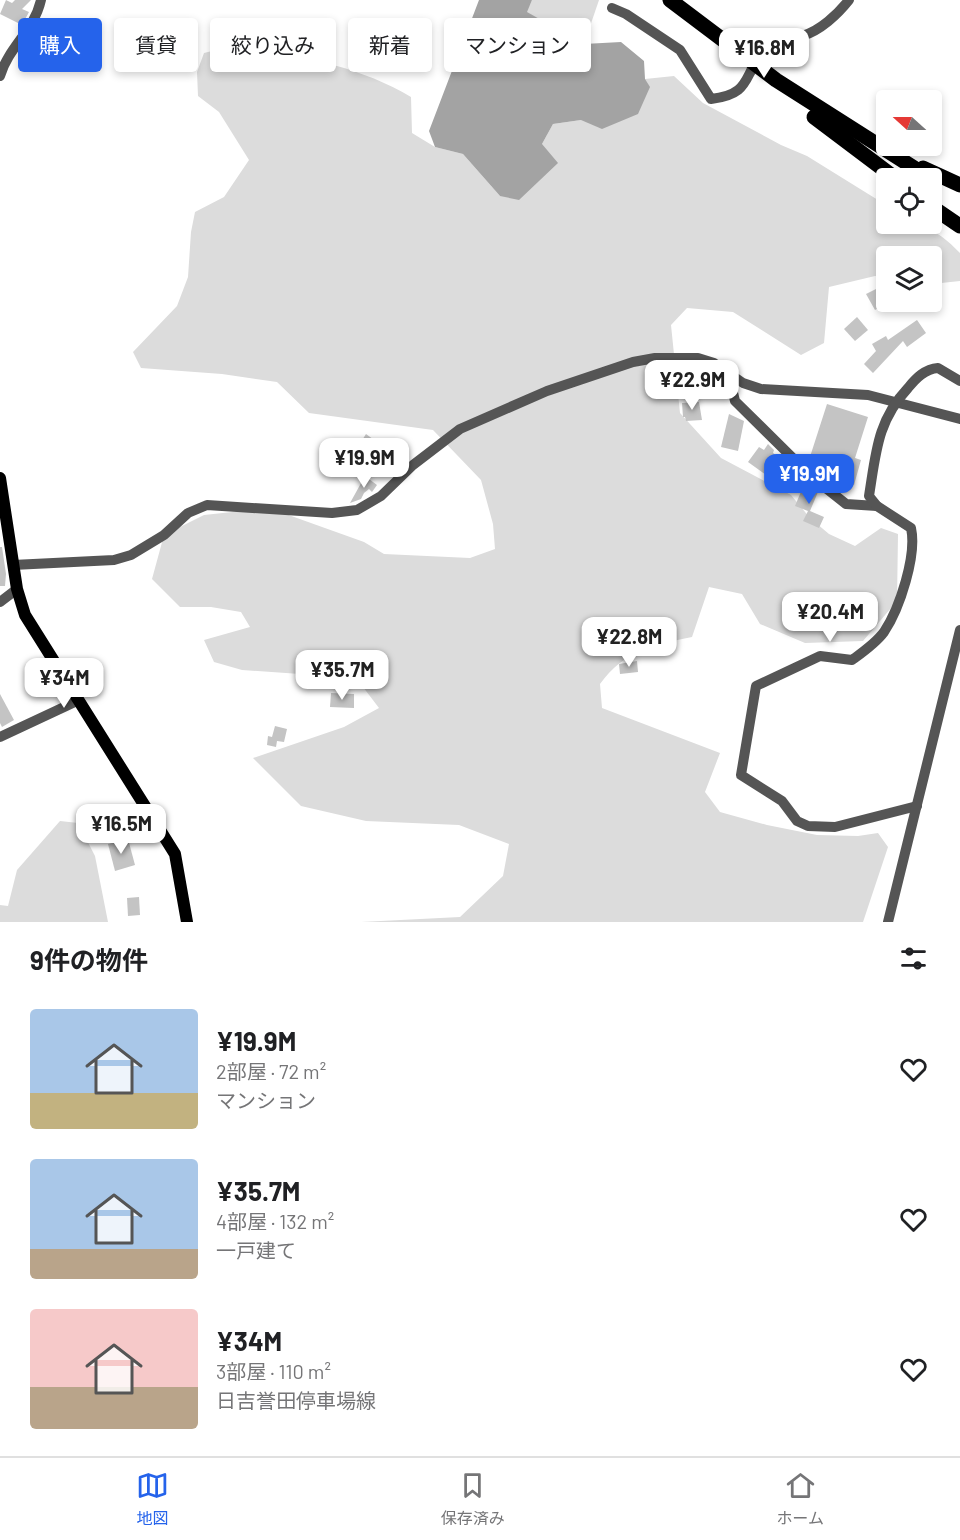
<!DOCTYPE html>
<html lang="ja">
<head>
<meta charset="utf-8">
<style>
  body { margin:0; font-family:Barlow,"Noto Sans JP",sans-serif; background:#f2f2f2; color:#202124; height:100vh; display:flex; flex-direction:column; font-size:22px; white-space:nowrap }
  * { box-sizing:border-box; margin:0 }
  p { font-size:20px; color:#757577 }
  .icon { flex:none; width:33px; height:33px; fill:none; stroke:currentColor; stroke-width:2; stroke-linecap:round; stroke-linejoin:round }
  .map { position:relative; height:922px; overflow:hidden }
  .side { display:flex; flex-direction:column; background:#fff; flex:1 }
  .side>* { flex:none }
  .guide { position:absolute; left:18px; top:18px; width:600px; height:54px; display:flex; gap:12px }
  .needle { width:39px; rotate:291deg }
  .controls { position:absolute; left:876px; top:90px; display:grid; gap:12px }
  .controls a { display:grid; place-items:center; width:66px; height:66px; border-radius:6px; background:#fff; box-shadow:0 3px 9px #0003; font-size:30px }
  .price { position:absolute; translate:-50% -51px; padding:0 14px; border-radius:12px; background:#fff; color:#222; font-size:20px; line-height:39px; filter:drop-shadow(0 2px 3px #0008) }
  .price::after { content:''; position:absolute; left:50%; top:36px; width:18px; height:14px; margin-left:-9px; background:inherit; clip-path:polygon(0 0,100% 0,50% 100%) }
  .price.current { background:#2563eb; color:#fff }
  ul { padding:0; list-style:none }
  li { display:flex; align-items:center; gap:18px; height:150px; padding:0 30px }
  li span { display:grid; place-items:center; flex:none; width:168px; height:120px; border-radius:6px; color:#555 }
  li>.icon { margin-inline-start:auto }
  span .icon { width:72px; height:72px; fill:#fffc; stroke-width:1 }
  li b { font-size:26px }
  h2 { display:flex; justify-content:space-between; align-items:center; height:72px; padding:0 30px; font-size:26px }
  .pill { padding:0 21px; border-radius:6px; background:#fff; box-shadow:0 3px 9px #0003; font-size:21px; line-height:54px }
  .pill.current { background:#2563eb; color:#fff }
  .tab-bar { display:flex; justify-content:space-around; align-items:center; height:84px; border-top:2px solid #e0e0e0; background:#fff; font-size:16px; color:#757577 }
  .tab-bar a { display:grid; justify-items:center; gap:3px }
  .tab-bar .current { color:#2563eb }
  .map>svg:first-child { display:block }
  .green { fill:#dcdcdc }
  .water { fill:#a3a3a3 }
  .building { fill:#c4c4c4 }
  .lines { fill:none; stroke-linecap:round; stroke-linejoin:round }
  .minor { stroke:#555; stroke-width:10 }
  .major { stroke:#000; stroke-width:12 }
  .highway { stroke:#000; stroke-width:15 }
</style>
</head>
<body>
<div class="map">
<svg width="960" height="922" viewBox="0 0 960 922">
  <rect width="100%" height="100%" fill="#fff"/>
  <!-- green -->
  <g class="green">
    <polygon points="532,0 599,0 584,44 526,12"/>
    <path d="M 236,45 C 297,56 358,65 411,97 L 412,133 L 435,147 L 463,154 L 500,196 L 542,144 L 553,124 L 581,120 L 645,79 L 674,76 L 703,103 L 781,145 L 807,156 L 886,205 L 886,224 C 922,224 935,227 960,253 L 960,281 L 932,284 L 932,256 L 886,256 L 886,278 L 875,276 L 829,287 L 824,343 L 801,355 L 733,312 L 687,308 L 671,325 L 680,413 L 721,458 L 791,495 L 810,518 L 829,534 L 855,546 L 881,528 L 898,534 L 897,601 L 863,641 L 805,643 L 760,624 L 742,594 L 709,587 L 692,637 C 652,645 625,650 600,684 L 602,708 L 720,753 L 705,792 L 720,812 L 767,825 L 817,835 L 858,836 L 878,833 L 888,847 L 863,922 L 361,922 L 460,917 L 503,876 L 509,844 L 459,825 L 366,821 L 301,806 L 253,758 L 344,727 L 379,708 L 363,687 L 300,674 L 242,670 L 214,662 L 204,640 L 250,627 L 241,612 L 211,607 L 180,607 L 152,579 L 164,535 L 204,515 L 269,508 L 364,542 L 384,554 L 470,558 L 495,549 L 493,524 L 481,480 L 433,430 L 309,413 L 277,382 L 222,374 L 141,368 L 133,352 L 177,306 L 188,277 L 191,232 L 195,212 L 224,197 L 249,160 L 219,112 L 198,96 L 197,72 L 204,53 Z"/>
    <polygon points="60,821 78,823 95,856 108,922 0,922 0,905 8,906 17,870"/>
  </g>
  <!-- water -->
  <polygon class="water" points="479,0 532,0 527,12 584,44 621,42 644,61 645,79 650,87 638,114 602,129 581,120 553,124 542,144 558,163 519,200 500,196 463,154 435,147 429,131"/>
  <!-- building -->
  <g class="building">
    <polygon points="6,0 12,3 15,0 31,0 22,9 29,12 22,25 0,14"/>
    <polygon points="884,285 886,304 875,310 866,294"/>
    <polygon points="857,317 868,330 855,341 844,329"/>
    <polygon points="917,320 926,333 907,347 903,341 873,373 864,364 876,351 872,344 886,336 888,340"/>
    <polygon points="699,402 702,420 686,421 685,417 683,417 682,403"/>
    <polygon points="827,404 868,417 855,458 861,460 854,485 826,476 828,469 808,463"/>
    <polygon points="729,414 744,421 738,451 721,447"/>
    <polygon points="366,434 396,456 390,463 378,452 359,445"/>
    <polygon points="768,444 774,450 773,453 783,460 774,472 784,479 780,485 748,462 759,447 764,450"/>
    <polygon points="365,476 377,485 372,492 369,489 364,493 361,499 350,503"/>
    <polygon points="805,482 818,492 810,511 824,517 819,528 803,521 808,511 795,506"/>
    <polygon points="0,547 2,547 6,574 5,586 0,586"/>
    <polygon points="637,661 638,672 620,674 619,664"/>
    <polygon points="331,693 354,694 354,708 330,707"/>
    <polygon points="0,694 14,720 2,727 0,723"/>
    <polygon points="275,726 287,729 284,742 277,741 276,747 267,745 268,736 272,737"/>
    <polygon points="128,839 135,865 115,871 108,844"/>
    <polygon points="139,897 140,915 128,916 127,898"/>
  </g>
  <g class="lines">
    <!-- minor -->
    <g class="minor">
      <path d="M 612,8 L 626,14 L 680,50 L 711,99 C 755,94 741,72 767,50 C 778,41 789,40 802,36 C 820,31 838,14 849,0"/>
      <path d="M 0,76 C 9,46 34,31 41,0"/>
      <polyline points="728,372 735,401 812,477 846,504 877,506"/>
      <polyline points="13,565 114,560 131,555 164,535 188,513 207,505 332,513 357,510 381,496 413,465 460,429 547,391 633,362 655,358 698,358 714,363 743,383 761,389 868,395 960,419"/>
      <polyline points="0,602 17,589"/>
      <polyline points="0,737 77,701"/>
      <path d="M 917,806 L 835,827 L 808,826 L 797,821 L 782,801 L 741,775 L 756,686 L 820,656 L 852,660 C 863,652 876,643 884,632 C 900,608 917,555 911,528 L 877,506 L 869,496 C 876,453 877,421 908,388 C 916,378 925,369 938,368 L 960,381"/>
      <polyline points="888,922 960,630"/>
    </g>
    <!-- major -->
    <polyline class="major" points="0,478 17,589 25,615 175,854 187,922"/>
    <!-- highway -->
    <g class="highway">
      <polyline points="670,0 776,80 930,178"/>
      <polyline points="814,117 895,178"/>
      <polyline points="923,168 960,185"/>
      <polyline points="932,207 960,226"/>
    </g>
  </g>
</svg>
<div class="controls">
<a><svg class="needle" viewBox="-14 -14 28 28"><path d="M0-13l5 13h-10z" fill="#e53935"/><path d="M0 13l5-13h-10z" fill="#757577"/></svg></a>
<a><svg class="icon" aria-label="locate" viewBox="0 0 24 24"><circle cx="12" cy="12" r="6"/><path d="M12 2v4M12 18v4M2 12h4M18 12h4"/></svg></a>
<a><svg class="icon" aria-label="layers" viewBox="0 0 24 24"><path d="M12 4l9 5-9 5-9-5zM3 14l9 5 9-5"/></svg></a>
</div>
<b class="price" style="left:764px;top:79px">¥16.8M</b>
<b class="price" style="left:692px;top:411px">¥22.9M</b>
<b class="price" style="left:364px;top:489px">¥19.9M</b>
<b class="price current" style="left:809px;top:505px">¥19.9M</b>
<b class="price" style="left:830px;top:643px">¥20.4M</b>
<b class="price" style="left:629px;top:668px">¥22.8M</b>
<b class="price" style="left:342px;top:701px">¥35.7M</b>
<b class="price" style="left:64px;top:709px">¥34M</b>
<b class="price" style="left:121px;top:855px">¥16.5M</b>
<div class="guide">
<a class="pill current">購入</a>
<a class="pill">賃貸</a>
<a class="pill">絞り込み</a>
<a class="pill">新着</a>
<a class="pill">マンション</a>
</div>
</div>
<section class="side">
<h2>9件の物件<svg class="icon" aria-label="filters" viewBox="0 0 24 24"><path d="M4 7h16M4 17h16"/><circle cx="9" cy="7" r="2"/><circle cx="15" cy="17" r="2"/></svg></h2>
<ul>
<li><span style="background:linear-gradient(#a9c7e8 70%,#c2b280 0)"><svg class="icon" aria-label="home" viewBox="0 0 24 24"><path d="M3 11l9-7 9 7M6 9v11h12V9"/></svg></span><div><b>¥19.9M</b><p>2部屋 · 72 m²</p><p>マンション</p></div><svg class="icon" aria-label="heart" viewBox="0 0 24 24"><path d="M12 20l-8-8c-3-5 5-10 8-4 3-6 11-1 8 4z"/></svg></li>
<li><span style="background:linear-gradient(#a9c7e8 75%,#b9a48a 0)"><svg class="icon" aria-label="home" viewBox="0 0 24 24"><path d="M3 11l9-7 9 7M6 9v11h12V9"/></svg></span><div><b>¥35.7M</b><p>4部屋 · 132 m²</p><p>一戸建て</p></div><svg class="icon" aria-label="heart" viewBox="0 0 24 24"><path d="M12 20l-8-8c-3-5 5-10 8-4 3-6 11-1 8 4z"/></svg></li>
<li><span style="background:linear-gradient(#f6c9c9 65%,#b9a48a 0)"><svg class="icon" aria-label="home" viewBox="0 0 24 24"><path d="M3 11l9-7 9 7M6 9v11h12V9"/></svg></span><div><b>¥34M</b><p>3部屋 · 110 m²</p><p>日吉誉田停車場線</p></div><svg class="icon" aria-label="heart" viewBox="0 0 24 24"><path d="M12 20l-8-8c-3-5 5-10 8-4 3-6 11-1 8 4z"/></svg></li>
</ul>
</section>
<nav class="tab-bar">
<a class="current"><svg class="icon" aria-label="map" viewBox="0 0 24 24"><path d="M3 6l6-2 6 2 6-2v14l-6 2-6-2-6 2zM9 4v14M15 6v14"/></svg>地図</a>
<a><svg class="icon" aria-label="saved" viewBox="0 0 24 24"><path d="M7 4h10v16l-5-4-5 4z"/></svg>保存済み</a>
<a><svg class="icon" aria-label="home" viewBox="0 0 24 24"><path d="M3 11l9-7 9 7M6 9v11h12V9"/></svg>ホーム</a>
</nav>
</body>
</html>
